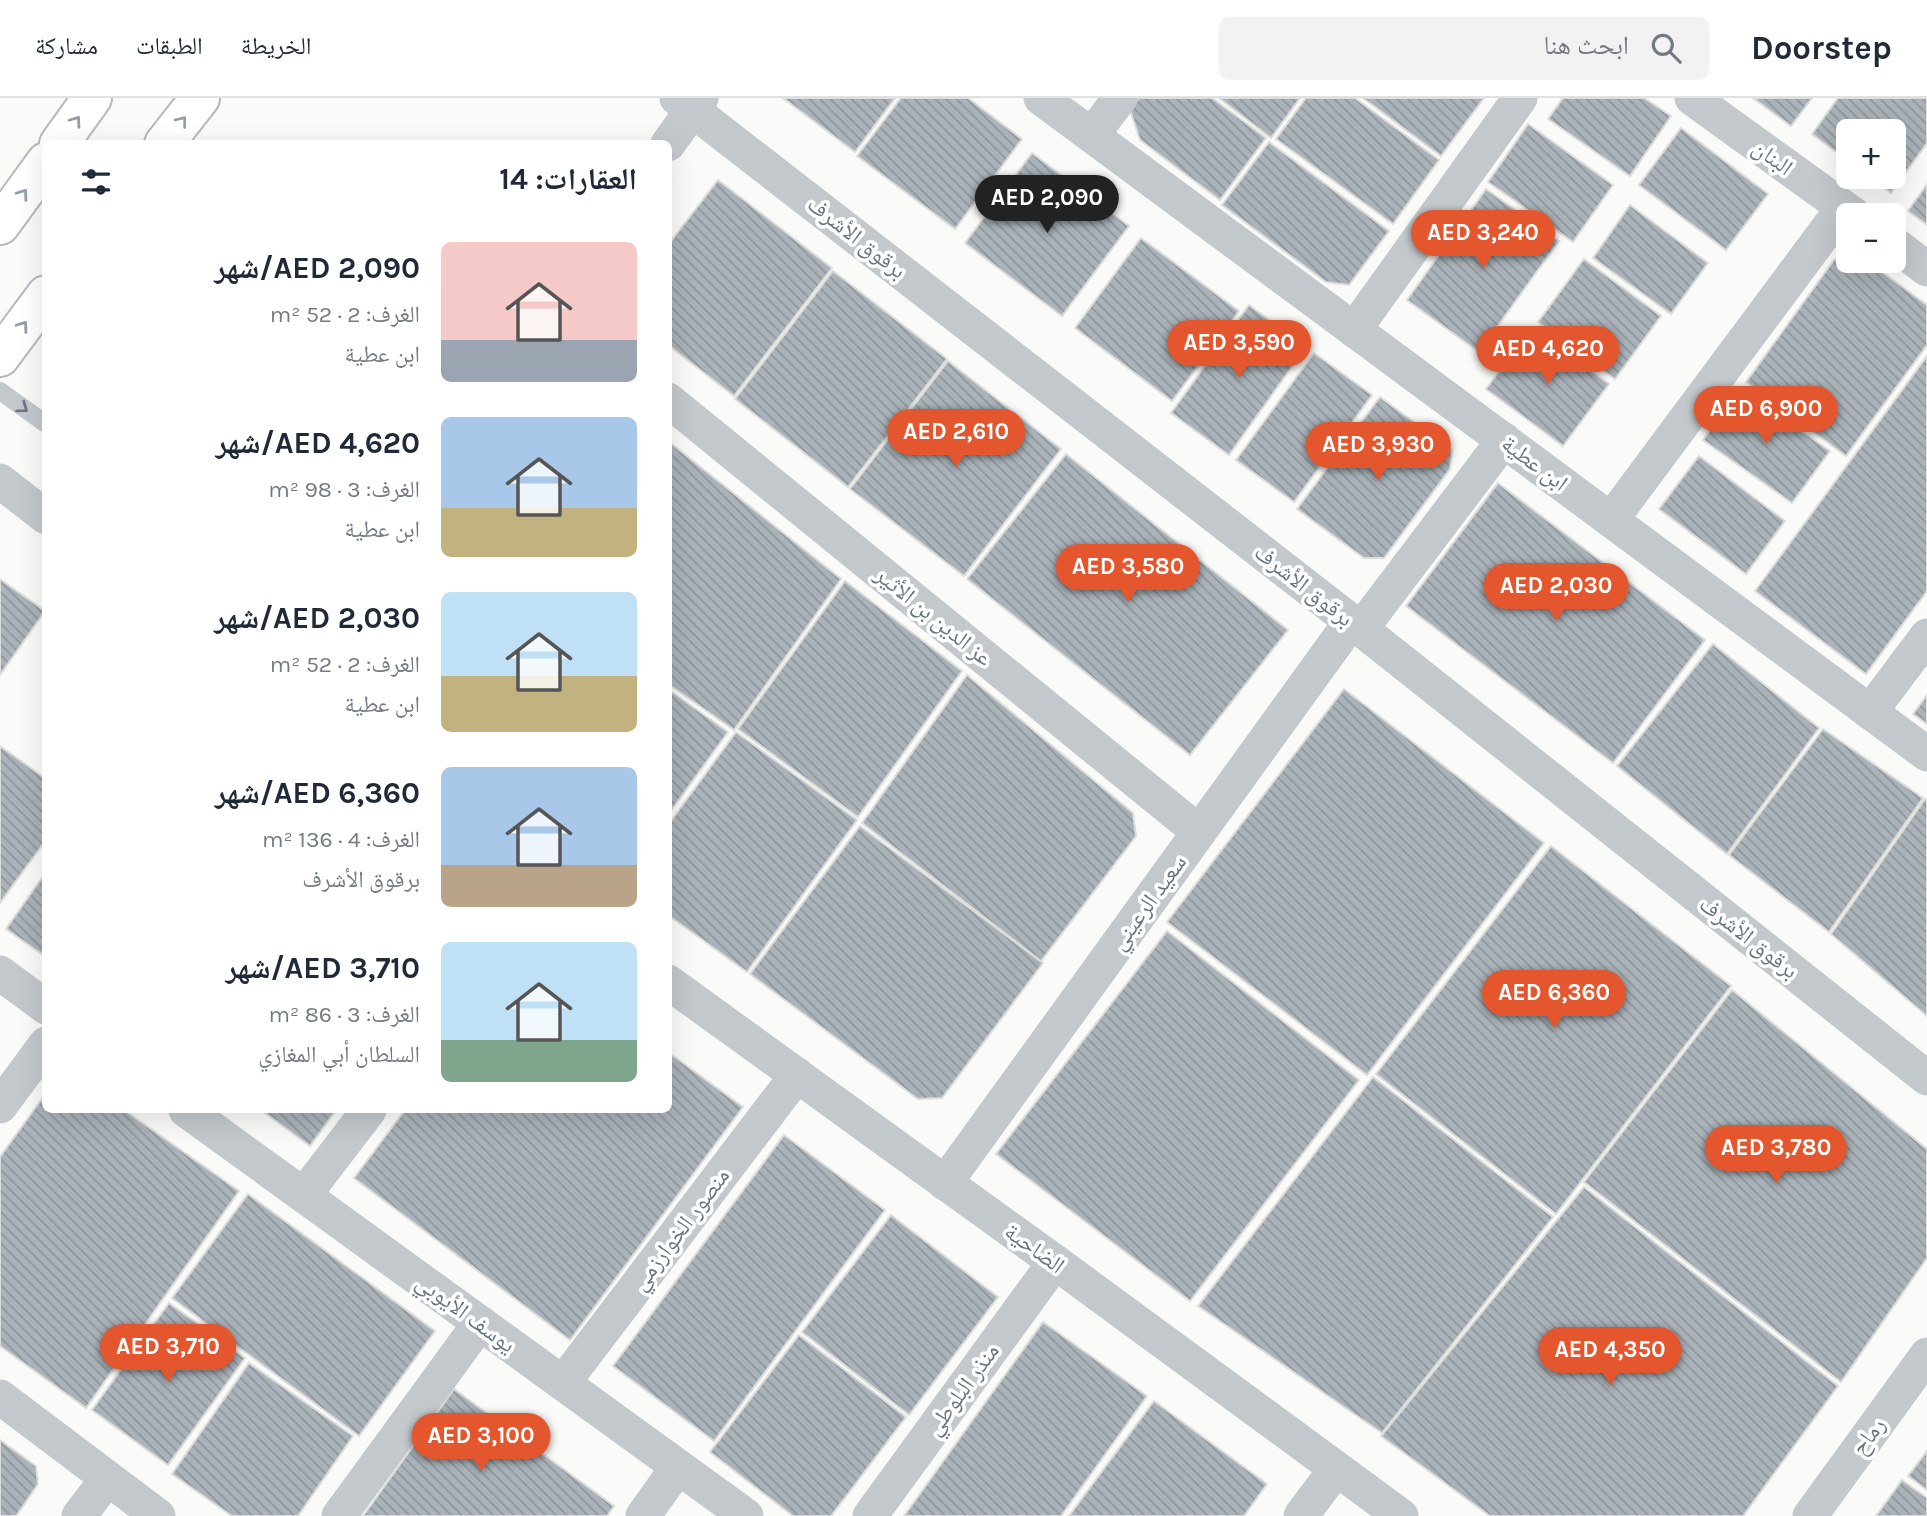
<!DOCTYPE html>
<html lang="ar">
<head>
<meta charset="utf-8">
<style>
  body { margin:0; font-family:Karla,"Noto Naskh Arabic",sans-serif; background:#f2f2f3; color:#1f2937; direction:rtl; height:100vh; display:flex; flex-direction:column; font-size:26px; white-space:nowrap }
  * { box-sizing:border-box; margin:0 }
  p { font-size:23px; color:#747a83 }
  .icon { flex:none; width:38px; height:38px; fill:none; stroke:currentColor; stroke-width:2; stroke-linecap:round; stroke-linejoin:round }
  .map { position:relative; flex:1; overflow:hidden; direction:ltr }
  .drawer { position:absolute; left:42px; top:42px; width:630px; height:973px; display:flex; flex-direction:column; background:#fff; border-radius:10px; box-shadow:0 7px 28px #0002; direction:rtl }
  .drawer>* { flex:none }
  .fabs { position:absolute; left:1836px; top:21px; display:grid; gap:14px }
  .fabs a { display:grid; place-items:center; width:70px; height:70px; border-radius:10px; background:#fff; box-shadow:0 7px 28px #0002; font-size:35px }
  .price { position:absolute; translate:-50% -60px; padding:0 16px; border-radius:24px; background:#e4572e; color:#fff; font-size:23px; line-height:46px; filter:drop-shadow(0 2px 4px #0008) }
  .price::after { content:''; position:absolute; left:50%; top:42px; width:21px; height:16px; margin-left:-10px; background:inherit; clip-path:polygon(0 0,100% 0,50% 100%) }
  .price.on { background:#222; color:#fff }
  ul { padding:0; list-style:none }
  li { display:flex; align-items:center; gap:21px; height:175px; padding:0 35px }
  li span { display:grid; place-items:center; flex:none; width:196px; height:140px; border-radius:10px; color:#555 }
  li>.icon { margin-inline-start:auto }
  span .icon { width:84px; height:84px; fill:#fffc; stroke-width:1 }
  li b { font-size:30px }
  h2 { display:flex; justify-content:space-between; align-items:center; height:84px; padding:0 35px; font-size:30px }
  header { display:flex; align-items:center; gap:42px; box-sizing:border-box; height:98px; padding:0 35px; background:#fff; border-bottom:2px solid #e0e1e3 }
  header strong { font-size:33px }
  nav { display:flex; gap:38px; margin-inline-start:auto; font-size:24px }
  .search { width:490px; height:63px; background:#f2f2f3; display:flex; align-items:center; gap:18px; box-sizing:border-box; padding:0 24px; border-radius:10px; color:#747a83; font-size:26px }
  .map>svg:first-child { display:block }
  .building { fill:url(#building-back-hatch); stroke:#dcdcda; stroke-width:2 }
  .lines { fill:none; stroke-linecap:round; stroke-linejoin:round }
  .secondary-casing { stroke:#b3babf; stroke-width:42 }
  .primary-casing { stroke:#b5babe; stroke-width:42 }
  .lane { stroke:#c3c8cc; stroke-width:18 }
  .street { stroke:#c3c8cc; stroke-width:35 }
  .secondary { stroke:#fff; stroke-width:38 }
  .primary { stroke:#fff; stroke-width:38 }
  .oneway { stroke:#939fa8 }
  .oneway2 { stroke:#6a7a87 }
  .labels { text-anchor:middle; stroke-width:7; stroke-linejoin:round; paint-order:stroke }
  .street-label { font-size:23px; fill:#657683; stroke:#fff }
</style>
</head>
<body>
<header>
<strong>Doorstep</strong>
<div class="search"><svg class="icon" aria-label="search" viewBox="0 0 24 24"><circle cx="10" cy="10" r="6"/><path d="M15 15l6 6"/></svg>ابحث هنا</div>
<nav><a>الخريطة</a><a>الطبقات</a><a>مشاركة</a></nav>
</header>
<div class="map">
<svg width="1927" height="1418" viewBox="0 0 1927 1418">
  <defs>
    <pattern id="building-back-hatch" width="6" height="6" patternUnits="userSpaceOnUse" patternTransform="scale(1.75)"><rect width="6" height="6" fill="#aab3b9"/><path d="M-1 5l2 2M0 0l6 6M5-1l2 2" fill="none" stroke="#8e969c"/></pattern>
  </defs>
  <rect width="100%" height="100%" fill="#fafaf8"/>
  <!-- building -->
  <g class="building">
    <polygon points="783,0 895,0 855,54"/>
    <polygon points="901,0 968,0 1022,41 955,131 857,58"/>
    <polygon points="1139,0 1212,0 1266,40 1220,102 1140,42 1130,12"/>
    <polygon points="1219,0 1300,0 1271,40"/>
    <polygon points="1306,0 1355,0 1439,62 1393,126 1276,41"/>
    <polygon points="1363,0 1484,0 1441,58"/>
    <polygon points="1563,0 1644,0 1671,18 1630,78 1548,21"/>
    <polygon points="1753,0 1812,0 1791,28"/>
    <polygon points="1838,0 1927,0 1927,45 1891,95 1870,79 1894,79 1894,33 1848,33 1848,63 1812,36"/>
    <polygon points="1528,26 1613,87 1573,144 1488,84"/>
    <polygon points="1681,30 1768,96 1726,152 1639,87"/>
    <polygon points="1269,44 1389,133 1349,187 1326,184 1222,107"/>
    <polygon points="1032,55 1129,128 1062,218 965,145"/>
    <polygon points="718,82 832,170 734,298 668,247 668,147"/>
    <polygon points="1927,86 1927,127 1908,113"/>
    <polygon points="1486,91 1559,143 1479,254 1407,202"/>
    <polygon points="1630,107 1708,165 1671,216 1593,160"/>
    <polygon points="1141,140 1239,213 1172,303 1075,230"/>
    <polygon points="1848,159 1848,163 1867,163 1927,207 1927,247 1846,358 1746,284 1834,162"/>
    <polygon points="1584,161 1661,218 1615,281 1538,224"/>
    <polygon points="833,173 947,261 848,389 735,301"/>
    <polygon points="1249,207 1306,249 1229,357 1171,315"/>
    <polygon points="1532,229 1609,286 1563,348 1486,291"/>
    <polygon points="1314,255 1372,297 1294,404 1236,362"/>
    <polygon points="1927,258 1927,493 1866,576 1755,493"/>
    <polygon points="948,263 1061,351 964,478 850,391"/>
    <polygon points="1740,290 1830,353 1792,405 1703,342"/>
    <polygon points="1380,299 1452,352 1450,371 1384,460 1364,460 1297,411"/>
    <polygon points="668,343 841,481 734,632 668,586"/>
    <polygon points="1066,356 1288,532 1190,657 967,481"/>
    <polygon points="1699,358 1785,423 1746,476 1659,411"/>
    <polygon points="1498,385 1705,542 1613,665 1406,508"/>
    <polygon points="0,481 45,513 0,577"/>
    <polygon points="845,483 962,573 858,719 738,631"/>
    <polygon points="1713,546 1819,630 1727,756 1617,668"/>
    <polygon points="967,577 1133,715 1136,738 1041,863 862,725"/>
    <polygon points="668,591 728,634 668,717"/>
    <polygon points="1344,591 1544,745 1367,977 1167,824"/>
    <polygon points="1927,597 1927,626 1913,616"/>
    <polygon points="1823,631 1923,700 1829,834 1729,757"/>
    <polygon points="736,634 857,722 747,874 668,817 668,727"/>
    <polygon points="0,648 46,681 46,742 0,805"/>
    <polygon points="1925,701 1927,703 1927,918 1831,836"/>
    <polygon points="860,728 1043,865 942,1000 918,1001 750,876"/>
    <polygon points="1551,748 1731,888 1556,1116 1376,976"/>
    <polygon points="46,774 46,859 6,831"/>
    <polygon points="1167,833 1359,982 1190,1203 996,1056"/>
    <polygon points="1732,892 1927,1051 1927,1160 1841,1284 1584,1084"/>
    <polygon points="668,954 743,1009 570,1242 354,1080 405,1012 668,1012"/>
    <polygon points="1373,979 1553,1119 1382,1335 1198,1208"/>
    <polygon points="46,995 46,1012 124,1012 239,1093 86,1310 0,1248 0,1059"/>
    <polygon points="261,1012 336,1012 310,1048"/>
    <polygon points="784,1037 885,1112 714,1343 613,1268"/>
    <polygon points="1584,1089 1838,1288 1743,1418 1490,1418 1381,1338"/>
    <polygon points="248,1096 435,1233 359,1338 172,1200"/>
    <polygon points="891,1117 998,1199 909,1317 802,1234"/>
    <polygon points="169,1205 245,1260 168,1367 92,1312"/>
    <polygon points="1043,1224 1147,1298 1061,1418 904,1418"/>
    <polygon points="799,1237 906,1319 831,1418 793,1418 710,1354"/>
    <polygon points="249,1265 353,1338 298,1418 232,1418 172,1376"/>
    <polygon points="454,1291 614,1408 607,1418 363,1418"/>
    <polygon points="1154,1303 1267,1386 1244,1418 1069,1418"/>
    <polygon points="0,1342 36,1368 38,1386 16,1418 0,1418"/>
    <polygon points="1927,1353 1927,1392 1908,1378"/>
    <polygon points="1902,1382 1927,1400 1927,1418 1876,1418"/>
  </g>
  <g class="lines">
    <!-- secondary casing -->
    <g class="secondary-casing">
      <g id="secondary">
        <polyline points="164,46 200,0"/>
        <polyline points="0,259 46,197"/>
      </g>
    </g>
    <!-- primary casing -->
    <g class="primary-casing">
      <g id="primary">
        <polyline points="59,46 92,0"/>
        <polyline points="0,127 46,64"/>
      </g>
    </g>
    <!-- lane -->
    <polyline class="lane" points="0,293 46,326"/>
    <!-- street -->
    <g class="street">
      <polyline points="677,0 1361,531 1927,980"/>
      <polyline points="1041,0 1927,656"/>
      <polyline points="1692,0 1854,117"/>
      <polyline points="1092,37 1120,0"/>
      <polyline points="668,46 701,0"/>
      <polyline points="1894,146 1927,171"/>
      <polyline points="1354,232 1520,0"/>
      <polyline points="668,302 1199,734"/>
      <polyline points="0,383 46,419"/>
      <polyline points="1611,422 1843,110"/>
      <polyline points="1361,531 1504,342"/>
      <polyline points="1870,614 1927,538"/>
      <polyline points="0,875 46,909"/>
      <polyline points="668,884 1055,1164 1401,1418"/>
      <polyline points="0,1008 46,946"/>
      <polyline points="186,1012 746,1418"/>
      <polyline points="945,1085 1351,524"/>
      <polyline points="304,1097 369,1012"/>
      <polyline points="563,1285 797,977"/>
      <polyline points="0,1299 158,1418"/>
      <polyline points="79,1418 107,1381"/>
      <polyline points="339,1418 480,1225"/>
      <polyline points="643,1418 678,1369"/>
      <polyline points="870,1418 1055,1164"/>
      <polyline points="1301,1418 1336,1371"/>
      <polyline points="1810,1418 1927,1257"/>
    </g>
    <!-- secondary -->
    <use href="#secondary" class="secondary"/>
    <!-- primary -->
    <use href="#primary" class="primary"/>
  </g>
  <!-- one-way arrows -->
  <defs><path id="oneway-chevron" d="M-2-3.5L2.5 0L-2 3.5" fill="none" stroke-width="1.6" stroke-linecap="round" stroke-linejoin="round" transform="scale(1.75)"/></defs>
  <g class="oneway">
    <use href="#oneway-chevron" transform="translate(76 23) rotate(-54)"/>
    <use href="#oneway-chevron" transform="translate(182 23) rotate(-52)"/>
    <use href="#oneway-chevron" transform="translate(23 96) rotate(-54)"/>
    <use href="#oneway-chevron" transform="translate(23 228) rotate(-54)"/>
  </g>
  <use class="oneway2" href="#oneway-chevron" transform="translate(23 310) rotate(36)"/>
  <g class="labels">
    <!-- street labels -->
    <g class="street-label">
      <text transform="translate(1773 59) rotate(36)" y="8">البنان</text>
      <text transform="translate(857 139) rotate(38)" y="8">برقوق الأشرف</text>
      <text transform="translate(1535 365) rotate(37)" y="8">ابن عطية</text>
      <text transform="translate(1304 487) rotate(38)" y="8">برقوق الأشرف</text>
      <text transform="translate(934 518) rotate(39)" y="8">عز الدين بن الأثير</text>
      <text transform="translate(1148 804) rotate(-54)" y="8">سعيد الرعيني</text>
      <text transform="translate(1749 839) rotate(38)" y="8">برقوق الأشرف</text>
      <text transform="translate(680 1131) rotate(-53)" y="8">منصور الخوارزمي</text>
      <text transform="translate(1035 1150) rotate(36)" y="8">الضاحية</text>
      <text transform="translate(466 1215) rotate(36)" y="8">يوسف الأيوبي</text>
      <text transform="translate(962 1291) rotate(-54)" y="8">منذر البلوطي</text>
      <text transform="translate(1868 1338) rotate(-54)" y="8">رماح</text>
    </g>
  </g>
</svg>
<div class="fabs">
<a>+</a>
<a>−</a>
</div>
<b class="price on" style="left:1047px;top:137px">AED 2,090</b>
<b class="price" style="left:1483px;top:172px">AED 3,240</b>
<b class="price" style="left:1239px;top:282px">AED 3,590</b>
<b class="price" style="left:1548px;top:288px">AED 4,620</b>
<b class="price" style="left:1766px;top:348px">AED 6,900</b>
<b class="price" style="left:956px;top:371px">AED 2,610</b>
<b class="price" style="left:1378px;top:384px">AED 3,930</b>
<b class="price" style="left:1128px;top:506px">AED 3,580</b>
<b class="price" style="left:1556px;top:525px">AED 2,030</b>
<b class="price" style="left:1554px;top:932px">AED 6,360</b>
<b class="price" style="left:1776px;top:1087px">AED 3,780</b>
<b class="price" style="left:168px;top:1286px">AED 3,710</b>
<b class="price" style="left:1610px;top:1289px">AED 4,350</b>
<b class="price" style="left:481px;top:1375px">AED 3,100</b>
<section class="drawer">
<h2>العقارات: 14<svg class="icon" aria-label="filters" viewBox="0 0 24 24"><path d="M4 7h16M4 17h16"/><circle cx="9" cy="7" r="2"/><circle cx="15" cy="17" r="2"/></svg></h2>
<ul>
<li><span style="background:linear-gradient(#f6c9c9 70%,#9aa5b1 0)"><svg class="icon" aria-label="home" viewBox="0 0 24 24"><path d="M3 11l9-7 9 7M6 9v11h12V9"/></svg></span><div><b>AED 2,090/شهر</b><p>الغرف: 2 · 52 m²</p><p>ابن عطية</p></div></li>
<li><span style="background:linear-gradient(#a9c7e8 65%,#c2b280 0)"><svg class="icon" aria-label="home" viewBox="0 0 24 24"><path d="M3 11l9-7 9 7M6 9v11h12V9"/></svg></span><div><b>AED 4,620/شهر</b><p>الغرف: 3 · 98 m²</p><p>ابن عطية</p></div></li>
<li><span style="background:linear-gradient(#bfe0f5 60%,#c2b280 0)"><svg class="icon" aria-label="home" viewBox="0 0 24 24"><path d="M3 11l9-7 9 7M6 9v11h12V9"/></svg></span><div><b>AED 2,030/شهر</b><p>الغرف: 2 · 52 m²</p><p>ابن عطية</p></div></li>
<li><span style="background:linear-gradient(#a9c7e8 70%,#b9a48a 0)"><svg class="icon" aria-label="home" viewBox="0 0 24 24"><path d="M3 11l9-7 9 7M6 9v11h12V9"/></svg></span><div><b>AED 6,360/شهر</b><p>الغرف: 4 · 136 m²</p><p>برقوق الأشرف</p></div></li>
<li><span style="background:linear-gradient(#bfe0f5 70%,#7fa58c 0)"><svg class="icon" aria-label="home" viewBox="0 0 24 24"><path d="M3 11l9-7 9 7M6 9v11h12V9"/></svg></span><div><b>AED 3,710/شهر</b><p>الغرف: 3 · 86 m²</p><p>السلطان أبي المغازي</p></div></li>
</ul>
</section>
</div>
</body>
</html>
